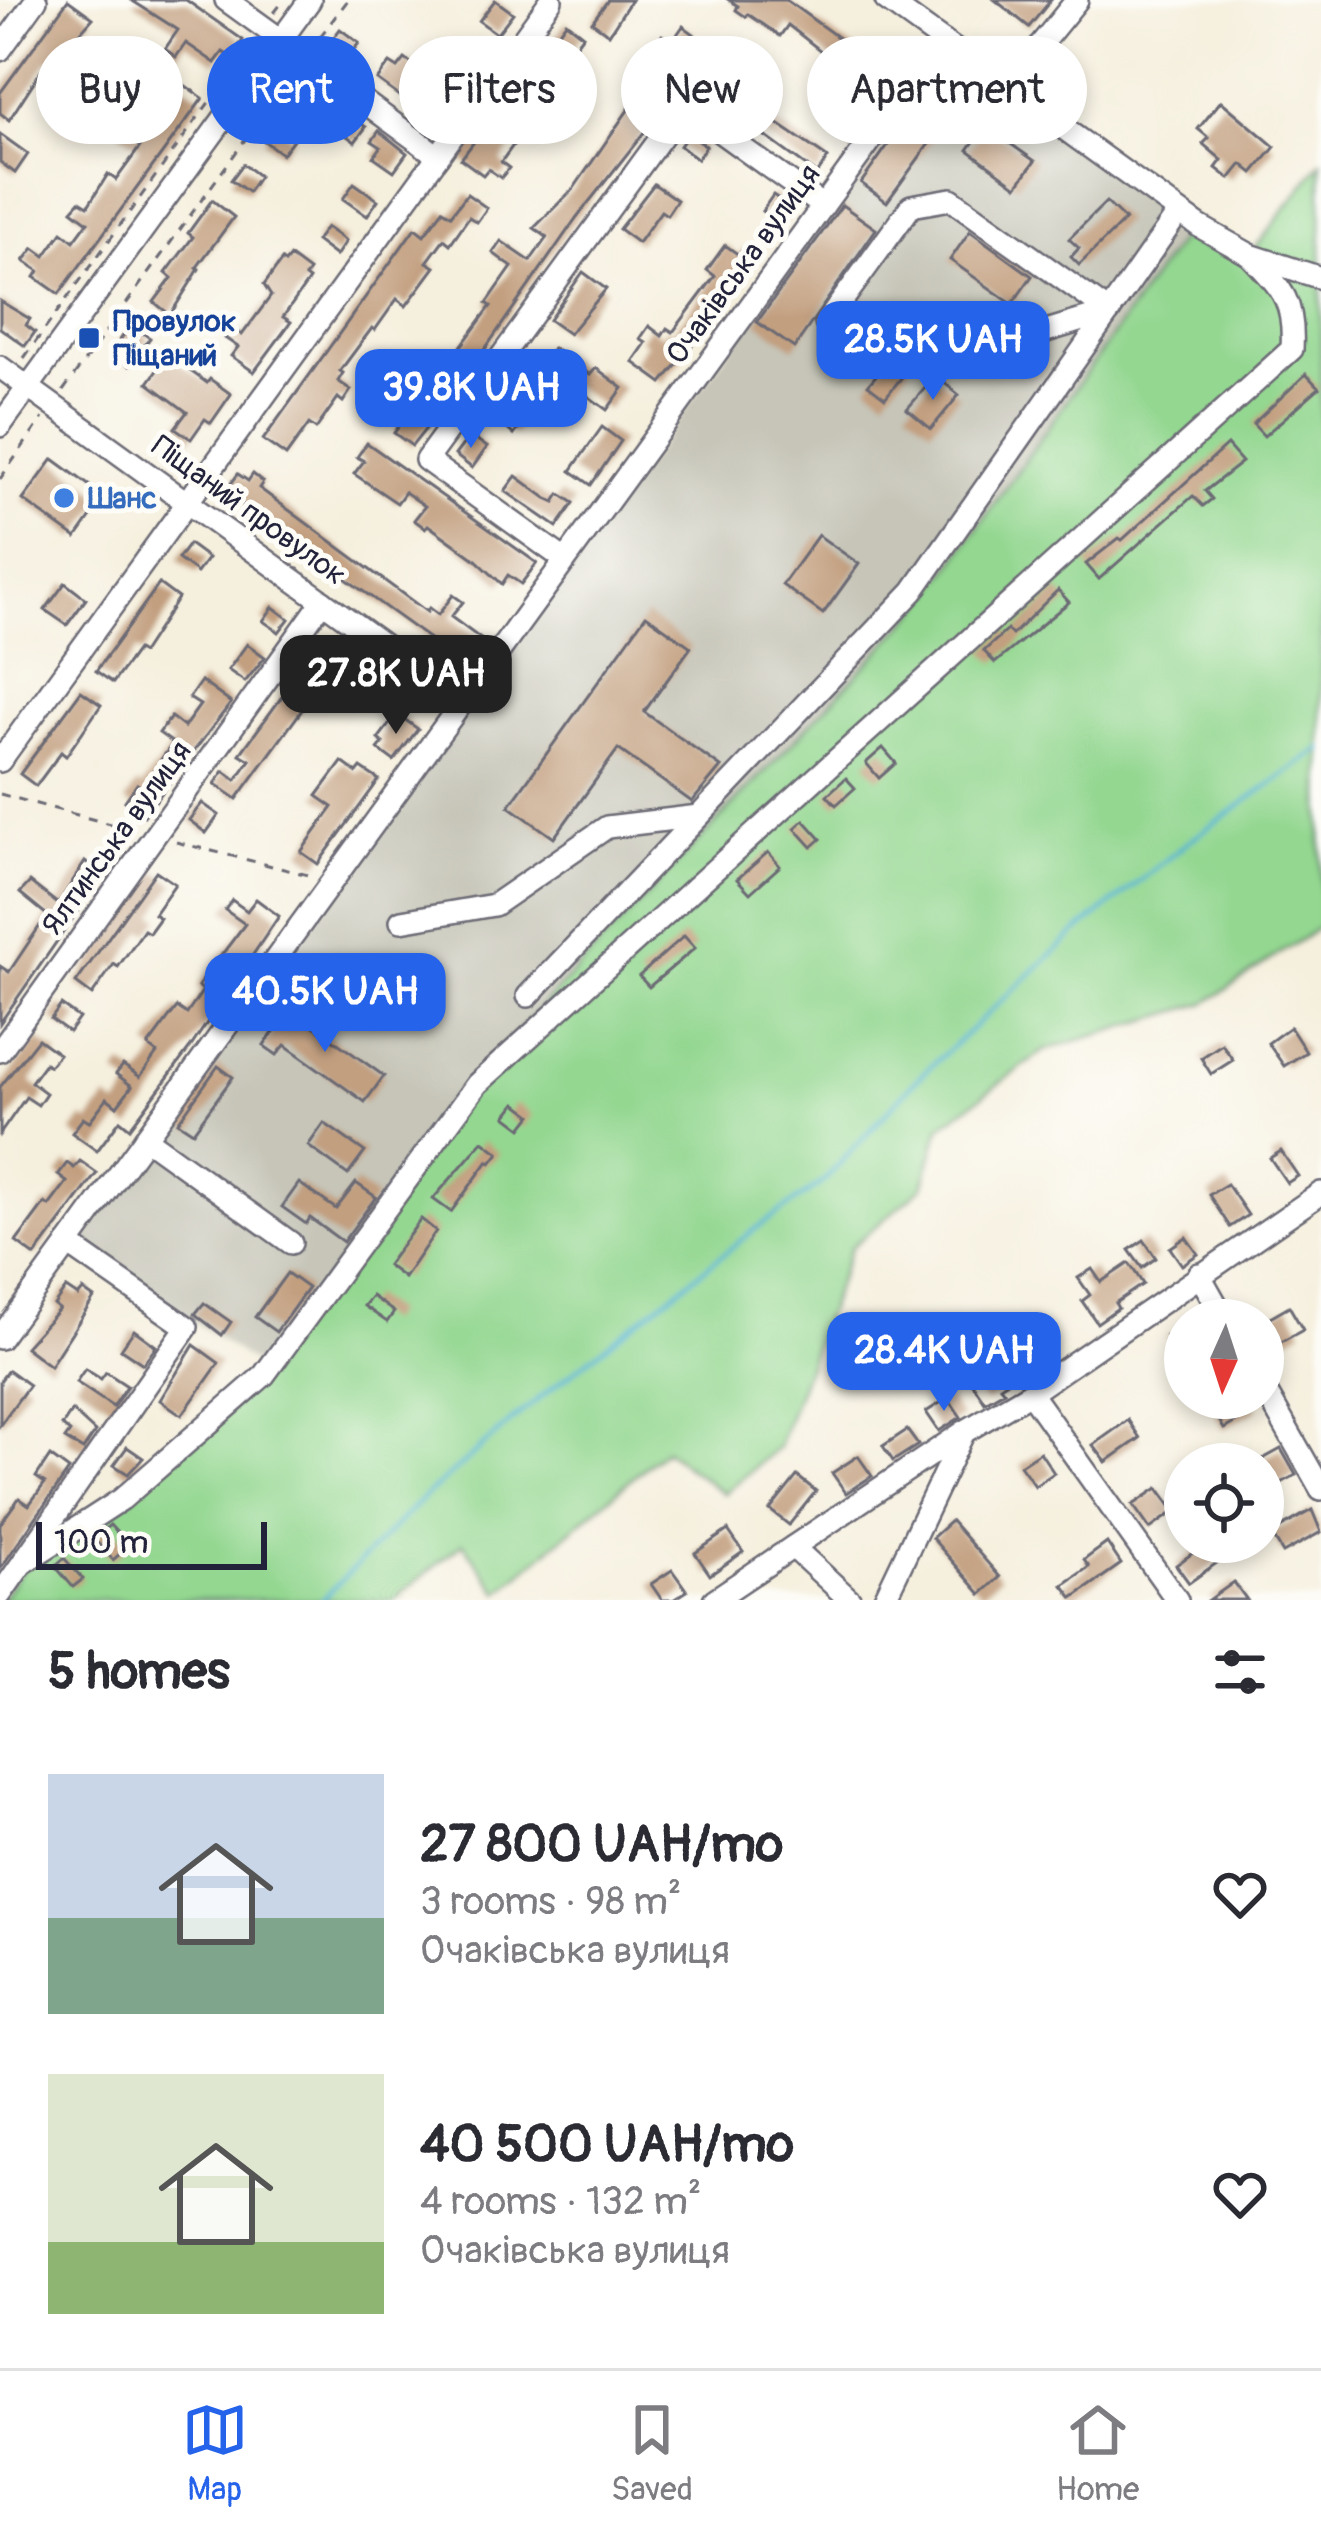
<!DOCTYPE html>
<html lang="en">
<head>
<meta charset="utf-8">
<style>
  body { margin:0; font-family:Pangolin,sans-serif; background:#f7f7f7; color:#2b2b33; height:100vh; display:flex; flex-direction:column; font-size:45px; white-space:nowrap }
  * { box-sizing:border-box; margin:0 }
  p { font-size:39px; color:#7c7c81 }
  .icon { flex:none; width:66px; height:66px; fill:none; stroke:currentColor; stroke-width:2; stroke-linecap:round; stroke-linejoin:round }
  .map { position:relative; height:1600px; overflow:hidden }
  .details { display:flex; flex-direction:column; background:#fff; flex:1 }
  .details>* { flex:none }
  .hud { position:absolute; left:36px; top:36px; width:1251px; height:108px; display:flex; gap:24px }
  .needle { width:78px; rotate:183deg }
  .buttons { position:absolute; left:1164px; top:1299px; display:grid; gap:24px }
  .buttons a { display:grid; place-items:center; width:120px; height:120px; border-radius:50%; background:#fff; box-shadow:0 6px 18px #0003; font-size:60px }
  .scale { position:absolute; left:36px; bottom:30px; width:231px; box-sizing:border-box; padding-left:12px; border:6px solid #22223b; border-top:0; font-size:33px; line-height:42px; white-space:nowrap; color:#22223b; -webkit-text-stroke:9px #fdfcf7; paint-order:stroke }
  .price { position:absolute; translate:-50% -102px; padding:0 27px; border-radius:24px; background:#2563eb; color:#fff; font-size:39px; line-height:78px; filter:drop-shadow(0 3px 6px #0008) }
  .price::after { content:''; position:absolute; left:50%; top:72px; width:36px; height:27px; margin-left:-18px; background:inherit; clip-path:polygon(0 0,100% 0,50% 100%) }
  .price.current { background:#222; color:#fff }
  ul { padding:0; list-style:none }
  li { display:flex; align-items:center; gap:36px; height:300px; padding:0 48px }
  li span { display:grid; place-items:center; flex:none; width:336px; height:240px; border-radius:0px; color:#555 }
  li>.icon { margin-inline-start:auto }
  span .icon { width:144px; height:144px; fill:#fffc; stroke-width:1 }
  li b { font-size:51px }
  h2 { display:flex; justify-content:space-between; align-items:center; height:144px; padding:0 48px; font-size:51px }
  .chip { padding:0 42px; border-radius:54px; background:#fff; box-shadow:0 6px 18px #0003; font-size:42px; line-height:108px }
  .chip.current { background:#2563eb; color:#fff }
  .menu { display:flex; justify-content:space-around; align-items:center; height:168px; border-top:3px solid #e1e1e2; background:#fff; font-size:33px; color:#7c7c81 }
  .menu a { display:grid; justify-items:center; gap:6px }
  .menu .current { color:#2563eb }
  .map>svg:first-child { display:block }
  .industrial { fill:#c6c5b8 }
  .green { fill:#93d790; stroke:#5a7c66; stroke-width:3 }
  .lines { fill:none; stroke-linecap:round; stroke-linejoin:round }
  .stream { stroke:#52b3d1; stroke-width:4.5 }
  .building { fill:#c29f7f }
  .minor-casing { stroke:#6c6a74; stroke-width:26 }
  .path { stroke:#6c6a74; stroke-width:3; stroke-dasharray:9 9; stroke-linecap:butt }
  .minor { stroke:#fff; stroke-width:21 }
  .transit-dot { fill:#1a4fb4; stroke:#fdfcf7; stroke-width:4.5 }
  .shop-dot { fill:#3f7fe0; stroke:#fdfcf7; stroke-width:4.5 }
  .labels { text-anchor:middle; stroke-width:10; stroke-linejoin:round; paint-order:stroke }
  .street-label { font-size:30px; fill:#22223b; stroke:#fdfcf7 }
  .transit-label { font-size:30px; font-weight:bold; fill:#164399; stroke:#fdfcf7; text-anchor:start }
  .shop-label { font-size:30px; font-weight:bold; fill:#366cbe; stroke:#fdfcf7; text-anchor:start }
</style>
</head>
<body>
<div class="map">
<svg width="1321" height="1600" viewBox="0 0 1321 1600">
  <rect width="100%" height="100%" fill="#fdfcf7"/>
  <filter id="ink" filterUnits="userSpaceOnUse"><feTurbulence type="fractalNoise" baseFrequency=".00833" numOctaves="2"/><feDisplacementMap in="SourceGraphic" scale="24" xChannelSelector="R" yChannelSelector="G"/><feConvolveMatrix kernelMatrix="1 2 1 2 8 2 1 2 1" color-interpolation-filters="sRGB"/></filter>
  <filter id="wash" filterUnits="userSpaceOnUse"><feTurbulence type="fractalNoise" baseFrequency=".004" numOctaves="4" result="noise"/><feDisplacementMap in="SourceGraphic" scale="48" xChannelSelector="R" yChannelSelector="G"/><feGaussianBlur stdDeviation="2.7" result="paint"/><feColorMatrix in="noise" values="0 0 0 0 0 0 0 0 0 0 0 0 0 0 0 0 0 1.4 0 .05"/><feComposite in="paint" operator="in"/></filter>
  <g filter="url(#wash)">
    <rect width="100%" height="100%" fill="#f5efdd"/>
    <!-- industrial -->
    <polygon class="industrial" points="945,53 1187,229 925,603 472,1080 261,1369 81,1242"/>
    <!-- green -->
    <polygon class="green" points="1321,162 1321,926 1206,1003 1045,1050 940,1127 923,1187 851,1247 778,1447 724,1494 665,1450 499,1592 463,1543 393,1600 0,1600 40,1545 118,1495 261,1369 472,1080 925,603 1187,229 1250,255"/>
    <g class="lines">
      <!-- stream -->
      <polyline class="stream" points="322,1600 420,1501 523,1411 754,1230 822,1183 915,1081 1073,935 1192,839 1321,749"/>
    </g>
    <g id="blocks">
      <!-- building -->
      <g class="building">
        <polygon points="68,0 93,18 61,54 77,66 70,75 48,60 9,120 0,113 0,93"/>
        <polygon points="131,0 186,0 243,40 231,57 223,52 215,63 186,43 176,57 165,49 178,30"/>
        <polygon points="495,0 513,13 497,34 479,21"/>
        <polygon points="608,0 631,0 609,34 592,22"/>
        <polygon points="729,0 786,0 890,75 877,92 850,73 844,80 835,73 840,66 788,25 780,36 748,14 746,17 736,10 738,6"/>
        <polygon points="995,0 1051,0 1029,27"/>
        <polygon points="566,22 583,35 565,59 575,66 549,103 561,112 548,131 532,119 501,162 509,168 501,178 488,169 483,175 461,159 519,82 529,89 559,46 552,41"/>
        <polygon points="683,26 694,34 682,50 701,64 710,52 774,97 762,113 828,158 817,174 650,52 662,35 672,42"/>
        <polygon points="340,29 359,43 347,59 328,45"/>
        <polygon points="458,41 478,55 465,73 468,75 426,128 412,118 417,112 413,106 377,80 390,63 398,68 405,59 424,72 446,42 454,48"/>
        <polygon points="303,81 322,94 310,111 291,97"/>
        <polygon points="183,84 203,98 59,294 35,277 39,271 24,261 34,248 45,256 62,232 74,241 88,222 72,210 80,201 88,206 108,174 116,180 140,147 118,131 126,120 136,127 146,114 157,122"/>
        <polygon points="646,84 669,101 577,217 462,382 431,359 438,350 451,360 491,306 487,303 512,267 493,253 501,241 530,261 547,237 534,228 574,188"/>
        <polygon points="928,89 955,108 887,202 861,183"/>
        <polygon points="1221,101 1275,147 1253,173 1242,164 1230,179 1216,168 1222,160 1203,144 1209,138 1198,129"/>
        <polygon points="343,110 366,127 355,142 332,125"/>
        <polygon points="276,125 294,138 282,154 264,141"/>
        <polygon points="985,126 1035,161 1017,186 968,150"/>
        <polygon points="379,131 407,153 394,171 374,157 381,147 372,141"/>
        <polygon points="689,133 706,146 697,159 680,146"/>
        <polygon points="0,134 28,154 15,173 0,162"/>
        <polygon points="243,164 259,176 248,192 231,180"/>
        <polygon points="354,183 378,200 367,216 343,199"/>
        <polygon points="654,184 677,200 667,215 661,211 638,243 619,229"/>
        <polygon points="467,194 487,208 477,222 469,217 450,244 444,239 427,262 435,267 406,306 397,299 375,330 372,328 340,371 343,373 338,381 351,390 343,402 338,398 316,429 309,424 286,456 263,440 415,228 424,235 443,210 451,215"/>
        <polygon points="773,195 793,209 782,225 762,211"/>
        <polygon points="212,200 234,217 197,267 199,269 170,315 154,302 172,278 166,273 193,237 188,233"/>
        <polygon points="1106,202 1125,220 1079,265 1071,257 1079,248 1069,239"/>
        <polygon points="842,205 876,229 794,348 757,322"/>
        <polygon points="326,227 346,241 336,256 316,241"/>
        <polygon points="970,231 1032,276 1012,304 950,260"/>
        <polygon points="725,245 739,255 744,248 758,258 706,326 697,320 683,340 692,346 662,383 633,362 646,343 640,339 649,326 662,336 667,328 673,332 715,276 707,270"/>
        <polygon points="290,257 309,271 305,277 309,280 283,317 291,322 254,372 231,356 238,347 225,338 232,328 242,335 271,296 264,285 282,260 285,263"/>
        <polygon points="583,272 606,289 569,334 549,320"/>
        <polygon points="0,301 30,319 26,325 35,332 25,346 0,328"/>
        <polygon points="131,325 150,338 129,366 111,352"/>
        <polygon points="553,348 590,375 596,368 623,388 607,410 542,363"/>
        <polygon points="894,354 910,367 885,398 868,385"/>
        <polygon points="168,355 207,383 210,379 231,394 211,423 205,419 191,439 175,428 187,412 148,383"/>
        <polygon points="1306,374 1319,388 1264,436 1253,424"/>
        <polygon points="940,379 959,395 931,429 907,409 932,380"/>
        <polygon points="415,386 426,393 429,389 447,402 412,446 394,433 417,402 408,395"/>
        <polygon points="500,396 516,408 510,416 522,424 514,435 488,412"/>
        <polygon points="602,427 621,441 591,485 571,471"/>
        <polygon points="470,435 487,447 472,468 455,455"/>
        <polygon points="367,443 537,563 521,584 508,575 502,584 475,559 428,525 425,528 414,520 425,506 405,492 397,503 354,474 364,461 357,457"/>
        <polygon points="1227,445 1242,462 1205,491 1212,499 1203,506 1193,496 1099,579 1086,564 1119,538 1122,540"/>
        <polygon points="53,459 105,497 76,538 23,500"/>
        <polygon points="238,474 248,481 253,474 263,482 259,488 427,612 429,608 438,615 453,595 463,602 451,617 481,639 463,663 225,492"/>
        <polygon points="516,476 546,498 555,502 560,494 574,503 557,527 505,491"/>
        <polygon points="818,535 859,564 823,614 782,585"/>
        <polygon points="189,544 208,558 197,573 178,559"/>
        <polygon points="65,583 86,599 67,625 45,610"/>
        <polygon points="159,584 178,598 142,653 137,650 113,683 96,671"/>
        <polygon points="1058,590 1069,602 995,663 984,651 1007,630 1012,635"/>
        <polygon points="273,607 289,619 279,632 263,621"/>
        <polygon points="646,615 691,647 644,712 721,767 692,802 618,749 554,838 509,806"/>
        <polygon points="323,640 350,659 337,676 319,663 322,658 314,653"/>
        <polygon points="247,644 265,657 245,682 228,670"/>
        <polygon points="297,676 314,688 307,697 310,699 237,799 215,784 224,771 236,780 250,760 240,754"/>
        <polygon points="201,681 231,703 144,816 125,801 137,784 141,787 173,743 159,733 171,717 184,727 200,705 189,698"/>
        <polygon points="81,691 101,705 66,756 61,752 36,786 20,774"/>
        <polygon points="397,714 418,729 394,761 378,749 383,743 378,739"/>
        <polygon points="883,748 896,763 879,778 866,763"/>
        <polygon points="342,762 357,773 361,768 379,780 318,864 301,852 333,807 317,796"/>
        <polygon points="846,778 855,788 836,805 827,795"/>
        <polygon points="202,803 219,815 206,833 189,820"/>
        <polygon points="804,820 821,839 812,847 795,828"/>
        <polygon points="768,852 780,866 750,893 737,879"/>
        <polygon points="85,862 103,875 0,1023 0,966 9,972 47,915 20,893 30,882 58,904"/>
        <polygon points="156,871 175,884 154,914 160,918 149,933 144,930 118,967 114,964 92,995 76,983"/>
        <polygon points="256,899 279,916 190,1048 130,1128 120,1120 97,1151 72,1133 83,1118 89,1122 107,1098 117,1106 132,1086 116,1074 123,1065 140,1077 157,1053 148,1046 177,1007 187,1014 203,990 198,986 245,924 225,910 232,900 247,911"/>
        <polygon points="684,936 695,948 649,987 639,976"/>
        <polygon points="61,1005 79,1018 69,1032 51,1019"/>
        <polygon points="290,1009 384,1076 365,1102 285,1045 277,1055 264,1046"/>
        <polygon points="1290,1027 1306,1052 1284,1066 1268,1043"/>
        <polygon points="38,1039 59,1054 49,1066 45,1063 31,1082 46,1093 38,1105 26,1097 0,1134 0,1087"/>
        <polygon points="1222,1044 1233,1060 1211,1074 1201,1058"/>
        <polygon points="218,1066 233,1077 193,1132 178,1122"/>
        <polygon points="516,1103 532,1115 522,1128 506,1116"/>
        <polygon points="324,1123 365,1152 348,1175 308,1146"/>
        <polygon points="483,1141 499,1153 491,1163 488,1161 451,1212 433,1199"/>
        <polygon points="1281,1151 1298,1176 1287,1183 1270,1158"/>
        <polygon points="80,1161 97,1173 35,1256 16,1242 45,1203 49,1206 67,1182 58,1175 67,1163 74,1168"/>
        <polygon points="299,1183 336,1209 356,1183 376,1197 343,1242 310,1218 306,1224 282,1207"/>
        <polygon points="1227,1184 1248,1215 1230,1227 1209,1195"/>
        <polygon points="421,1219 436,1231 404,1278 387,1265"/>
        <polygon points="1186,1237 1198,1254 1182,1265 1170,1248"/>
        <polygon points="1144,1240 1156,1258 1142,1268 1129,1250"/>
        <polygon points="1129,1263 1143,1284 1115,1303 1118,1308 1097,1323 1082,1301 1090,1295 1078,1278 1092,1269 1101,1282"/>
        <polygon points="287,1273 308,1288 276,1332 255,1317"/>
        <polygon points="66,1288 78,1296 83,1290 94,1298 50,1366 25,1347 59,1309 54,1305"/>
        <polygon points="372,1296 394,1312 387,1322 364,1306"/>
        <polygon points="204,1303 231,1322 222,1335 195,1314"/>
        <polygon points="1289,1306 1303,1330 1263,1352 1263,1321"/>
        <polygon points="1033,1320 1047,1341 1015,1362 1022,1372 1000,1386 1004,1391 985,1402 962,1368 990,1349 984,1341 996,1333 1001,1341"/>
        <polygon points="1181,1328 1185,1335 1185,1370 1166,1336"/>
        <polygon points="134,1330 156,1346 143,1364 121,1349"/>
        <polygon points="194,1345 219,1363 182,1415 160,1400"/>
        <polygon points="85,1369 101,1379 106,1372 127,1386 113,1407 76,1382"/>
        <polygon points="8,1370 29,1385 0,1425 0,1381"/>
        <polygon points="948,1398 961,1417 939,1431 926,1412"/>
        <polygon points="1226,1398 1252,1398 1258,1409 1224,1429 1211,1406"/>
        <polygon points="72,1411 95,1432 83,1450 65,1439 70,1432 62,1426"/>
        <polygon points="1128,1420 1140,1438 1106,1462 1093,1445"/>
        <polygon points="907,1430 918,1445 893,1461 883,1446"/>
        <polygon points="127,1447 143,1458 128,1474 114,1465"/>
        <polygon points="1281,1449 1296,1475 1263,1493 1263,1459"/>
        <polygon points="1040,1452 1054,1473 1035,1486 1020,1465"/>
        <polygon points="50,1456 69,1470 0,1569 0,1524 19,1498 29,1505 45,1483 36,1477"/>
        <polygon points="858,1456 872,1476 846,1493 832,1473"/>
        <polygon points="797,1476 816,1491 789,1525 770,1510"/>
        <polygon points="1158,1488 1175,1511 1150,1529 1133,1505"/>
        <polygon points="1312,1510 1321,1532 1283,1553 1271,1533"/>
        <polygon points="951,1521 1000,1577 981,1594 932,1538"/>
        <polygon points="110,1525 129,1546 113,1560 93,1538"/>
        <polygon points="728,1530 743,1552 710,1575 695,1553"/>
        <polygon points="1208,1542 1221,1560 1189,1583 1176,1565"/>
        <polygon points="1107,1543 1121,1564 1073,1598 1063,1585 1089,1567 1084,1560"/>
        <polygon points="64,1558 83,1579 73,1587 55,1566"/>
        <polygon points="672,1570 687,1591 673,1600 662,1600 651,1584"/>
        <polygon points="1234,1582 1247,1600 1209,1600"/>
      </g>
    </g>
  </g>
  <g filter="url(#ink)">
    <use href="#blocks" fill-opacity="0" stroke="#6c6a74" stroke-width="3"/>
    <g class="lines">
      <!-- minor casing -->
      <g class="minor-casing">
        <g id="minor">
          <polyline points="226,0 280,39"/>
          <polyline points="886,0 1199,226 1250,255 1321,278"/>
          <polyline points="0,50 36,0"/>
          <polyline points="318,68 438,156"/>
          <polyline points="1006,87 1077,0"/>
          <polyline points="826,323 911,206 951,199 1109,312"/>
          <polyline points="934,365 1109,312"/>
          <polyline points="0,367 462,702"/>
          <polyline points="0,426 310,0"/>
          <polyline points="565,560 426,460 684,106 823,206"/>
          <polyline points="0,761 551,0"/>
          <polyline points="401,921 494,905 607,827 699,816"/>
          <polyline points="528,996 913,591 1179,212"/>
          <polyline points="0,1051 323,601"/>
          <polyline points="145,1138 291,1243"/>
          <polyline points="1199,1274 1225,1320"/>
          <polyline points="0,1338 943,41"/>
          <polyline points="1263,1387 1321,1489"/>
          <polyline points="1030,1393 1177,1600"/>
          <polyline points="793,1547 850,1600"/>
          <path d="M 23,1563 L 122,1499 L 264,1375 L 477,1084 L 1292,349 C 1295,300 1282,289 1250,255"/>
          <polyline points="0,1595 187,1327 68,1244"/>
          <polyline points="714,1600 964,1432 1030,1393 1321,1193"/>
          <polyline points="884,1600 964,1432"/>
        </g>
      </g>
      <!-- path -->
      <g class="path">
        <polyline points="274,13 284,0"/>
        <polyline points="309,51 348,0"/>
        <polyline points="24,358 254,40"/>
        <polyline points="63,391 300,64"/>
        <polyline points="0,479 43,418"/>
        <polyline points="0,794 132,830"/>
        <polyline points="176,842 312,876"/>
      </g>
      <!-- minor -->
      <use href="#minor" class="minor"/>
    </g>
  </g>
  <!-- markers -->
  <rect class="transit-dot" x="77" y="326" width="24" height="24" rx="6"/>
  <circle class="shop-dot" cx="64" cy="498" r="12"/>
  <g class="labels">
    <!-- street labels -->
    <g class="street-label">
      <text transform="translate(743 264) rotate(-54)" y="10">Очаківська вулиця</text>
      <text transform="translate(249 510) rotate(36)" y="10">Піщаний провулок</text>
      <text transform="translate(116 838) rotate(-54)" y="10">Ялтинська вулиця</text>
    </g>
    <!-- transit labels -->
    <g class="transit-label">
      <text x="113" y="331">Провулок<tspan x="113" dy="34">Піщаний</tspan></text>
    </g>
    <!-- shop labels -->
    <g class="shop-label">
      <text x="88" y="508">Шанс</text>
    </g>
  </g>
</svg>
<div class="buttons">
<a><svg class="needle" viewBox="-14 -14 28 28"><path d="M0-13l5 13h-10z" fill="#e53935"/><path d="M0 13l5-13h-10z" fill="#7c7c81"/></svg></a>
<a><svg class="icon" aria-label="locate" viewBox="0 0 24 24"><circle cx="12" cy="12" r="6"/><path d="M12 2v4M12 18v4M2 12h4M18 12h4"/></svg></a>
</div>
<div class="scale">100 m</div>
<b class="price" style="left:933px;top:403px">28.5K UAH</b>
<b class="price" style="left:471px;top:451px">39.8K UAH</b>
<b class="price current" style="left:396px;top:737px">27.8K UAH</b>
<b class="price" style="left:325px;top:1055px">40.5K UAH</b>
<b class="price" style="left:944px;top:1414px">28.4K UAH</b>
<div class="hud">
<a class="chip">Buy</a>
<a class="chip current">Rent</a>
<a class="chip">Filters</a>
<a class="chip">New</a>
<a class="chip">Apartment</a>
</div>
</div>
<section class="details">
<h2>5 homes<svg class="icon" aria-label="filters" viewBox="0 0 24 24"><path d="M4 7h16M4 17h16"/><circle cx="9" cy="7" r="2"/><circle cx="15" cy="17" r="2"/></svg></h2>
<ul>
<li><span style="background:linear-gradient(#c9d6e8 60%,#7fa58c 0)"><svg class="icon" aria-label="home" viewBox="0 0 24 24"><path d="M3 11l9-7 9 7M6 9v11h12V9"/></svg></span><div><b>27 800 UAH/mo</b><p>3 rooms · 98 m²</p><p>Очаківська вулиця</p></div><svg class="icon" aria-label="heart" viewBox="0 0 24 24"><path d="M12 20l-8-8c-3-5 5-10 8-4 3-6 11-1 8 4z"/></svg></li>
<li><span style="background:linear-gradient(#dfe7d0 70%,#8fb573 0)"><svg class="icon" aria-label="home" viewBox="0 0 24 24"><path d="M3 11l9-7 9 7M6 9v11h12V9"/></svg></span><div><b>40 500 UAH/mo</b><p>4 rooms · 132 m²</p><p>Очаківська вулиця</p></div><svg class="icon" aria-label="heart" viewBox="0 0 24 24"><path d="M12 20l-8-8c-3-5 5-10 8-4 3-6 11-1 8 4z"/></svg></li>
</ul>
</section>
<nav class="menu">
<a class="current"><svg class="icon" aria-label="map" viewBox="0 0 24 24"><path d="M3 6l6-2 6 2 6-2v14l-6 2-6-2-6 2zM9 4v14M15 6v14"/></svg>Map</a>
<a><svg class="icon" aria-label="saved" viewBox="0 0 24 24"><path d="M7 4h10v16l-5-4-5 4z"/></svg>Saved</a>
<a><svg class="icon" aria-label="home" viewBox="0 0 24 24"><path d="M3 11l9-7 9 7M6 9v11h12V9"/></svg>Home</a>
</nav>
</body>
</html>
